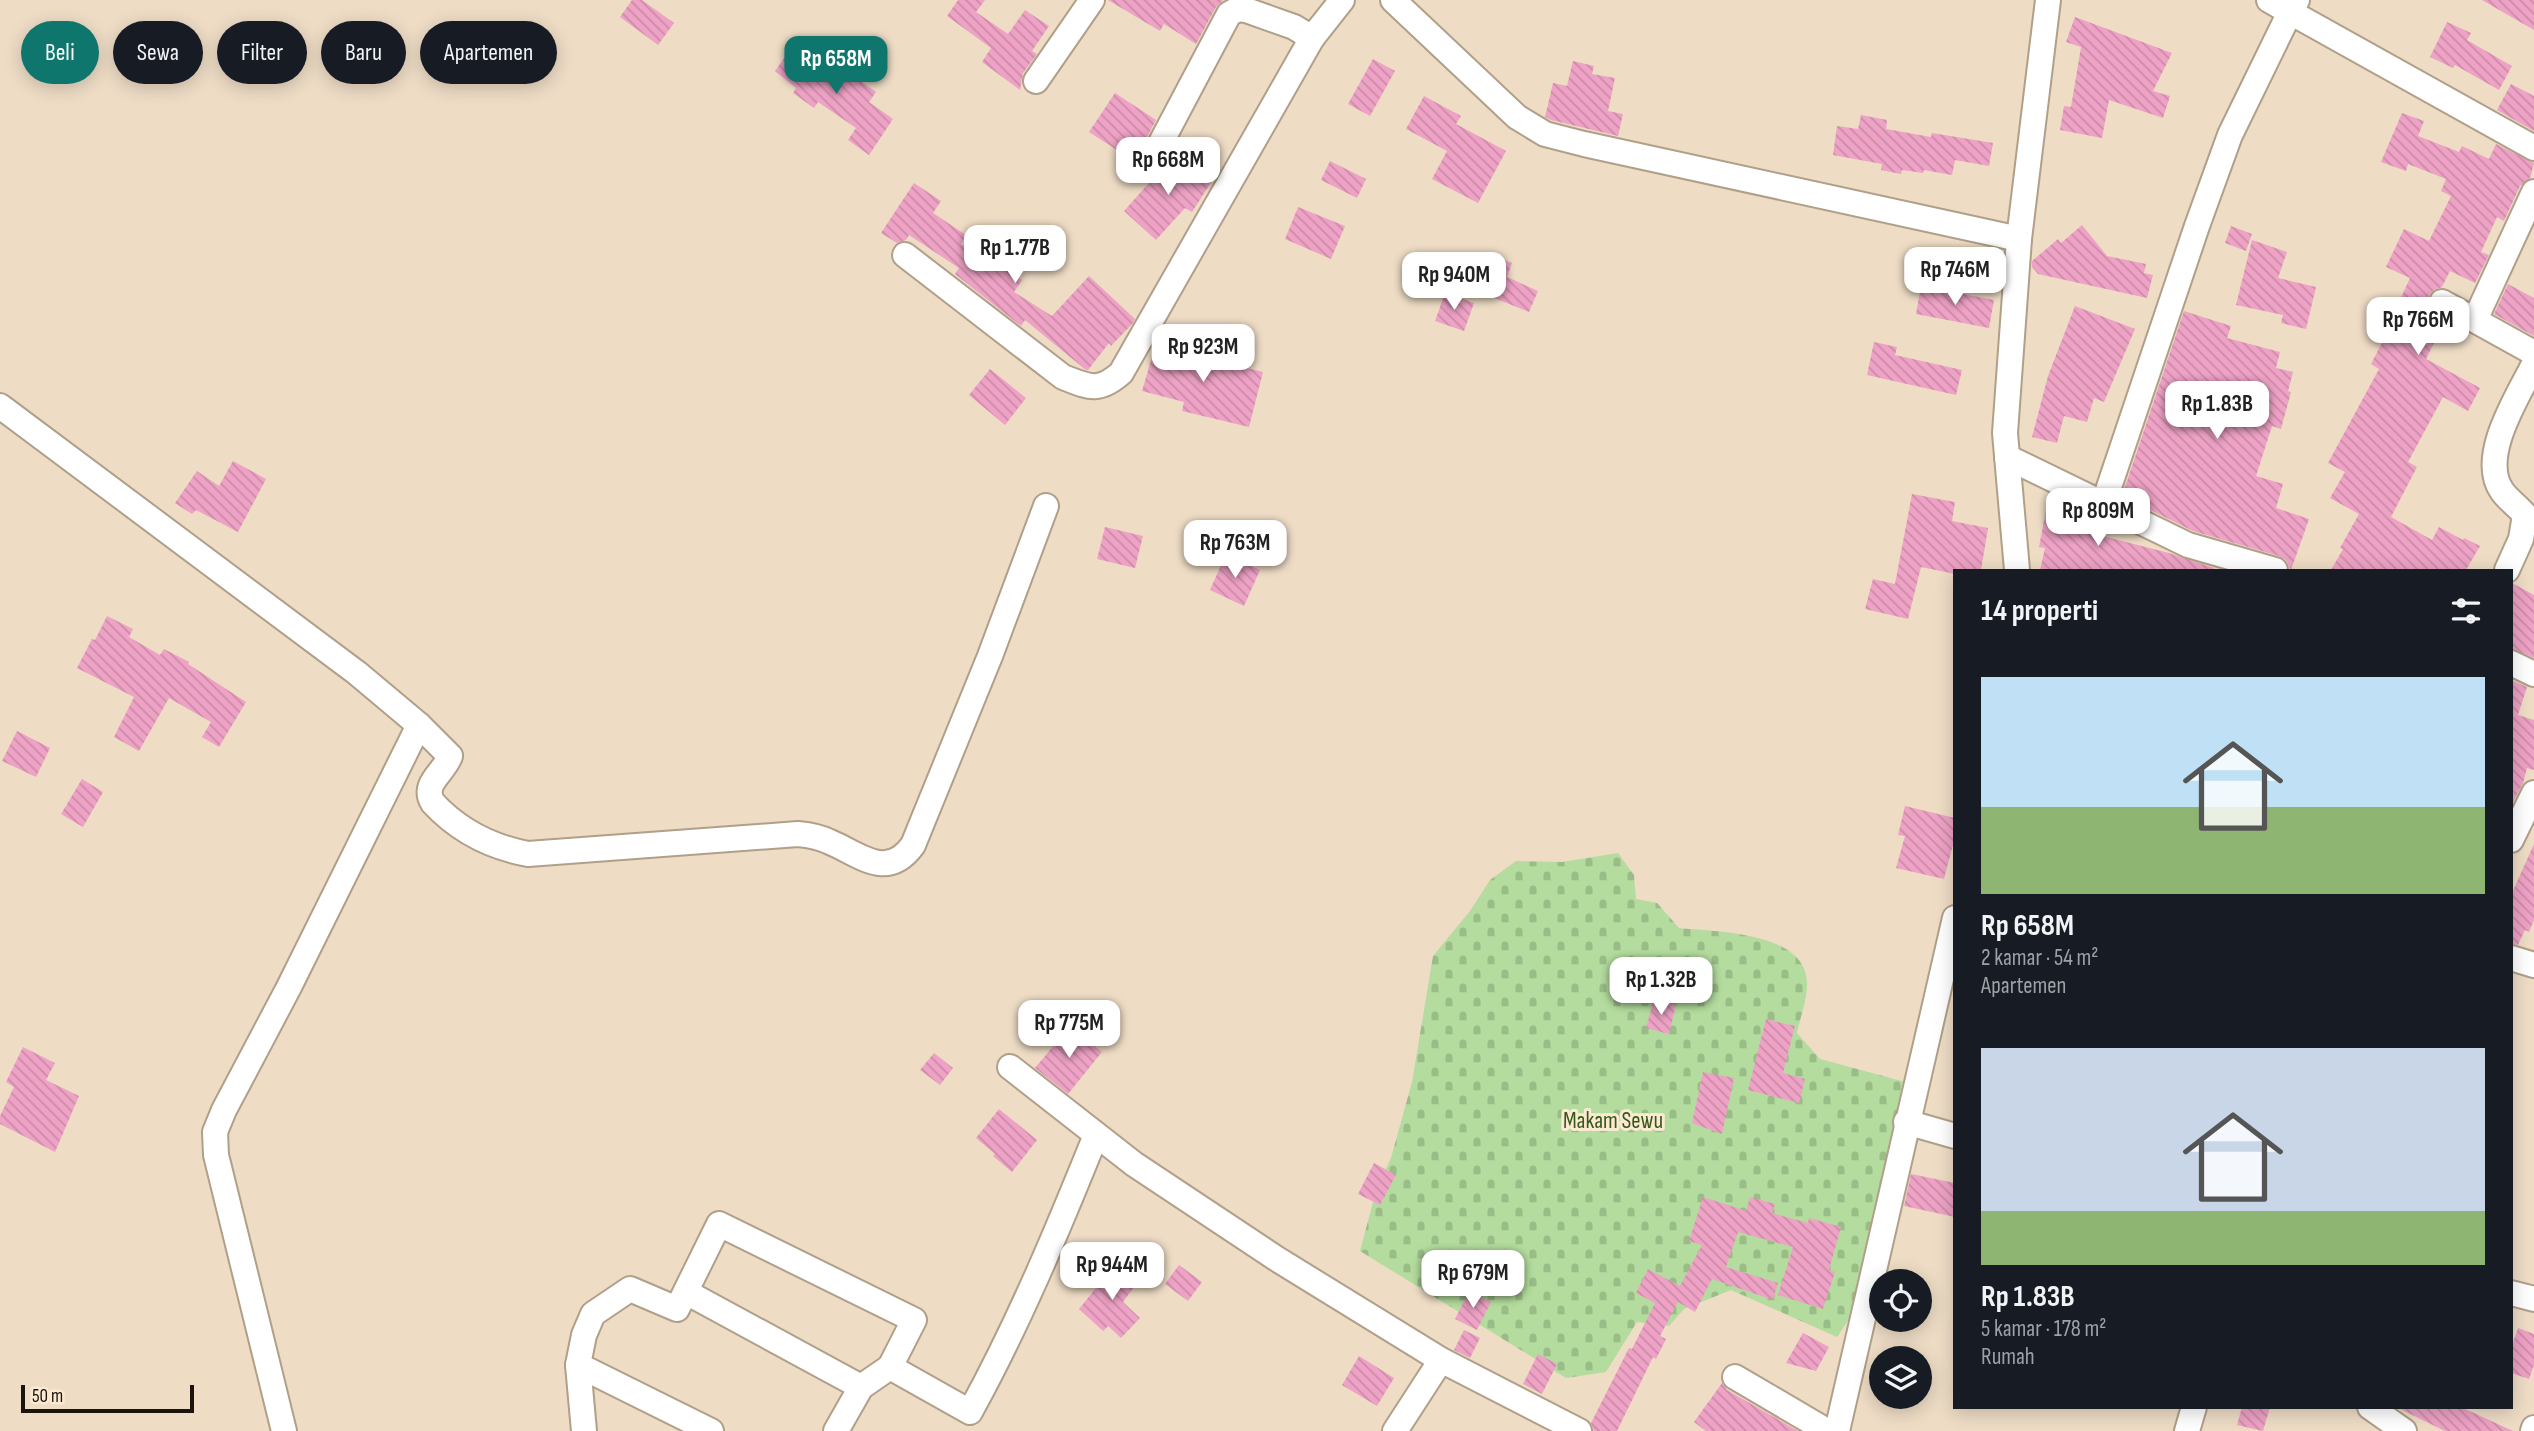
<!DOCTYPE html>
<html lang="id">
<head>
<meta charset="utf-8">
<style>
  body { margin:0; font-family:"Sofia Sans Condensed",sans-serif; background:#242831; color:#f1f3f6; height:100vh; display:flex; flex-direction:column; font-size:26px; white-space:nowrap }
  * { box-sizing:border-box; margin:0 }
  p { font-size:23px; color:#9ea1a6 }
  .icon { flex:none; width:38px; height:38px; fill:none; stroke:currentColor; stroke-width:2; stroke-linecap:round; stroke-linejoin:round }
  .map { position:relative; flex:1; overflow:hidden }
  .side { position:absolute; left:1953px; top:569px; width:560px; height:840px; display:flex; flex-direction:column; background:#171b24; border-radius:0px; box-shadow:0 4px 18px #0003 }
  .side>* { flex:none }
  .hud { position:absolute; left:21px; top:21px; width:665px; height:63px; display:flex; gap:14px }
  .buttons { position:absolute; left:1869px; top:1269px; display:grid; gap:14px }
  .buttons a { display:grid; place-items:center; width:63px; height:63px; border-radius:50%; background:#171b24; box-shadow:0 4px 18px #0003; font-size:35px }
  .scale { position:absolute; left:21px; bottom:18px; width:173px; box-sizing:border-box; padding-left:7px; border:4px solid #1a140c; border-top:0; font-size:19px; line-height:24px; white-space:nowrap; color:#1a140c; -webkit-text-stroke:5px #fbe9d2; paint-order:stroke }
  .price { position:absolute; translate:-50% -60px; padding:0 16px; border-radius:14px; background:#fff; color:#222; font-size:23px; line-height:46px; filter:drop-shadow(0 2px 4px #0008) }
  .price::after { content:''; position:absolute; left:50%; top:42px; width:21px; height:16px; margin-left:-10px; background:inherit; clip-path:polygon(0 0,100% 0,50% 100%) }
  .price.current { background:#0f766e; color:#fff }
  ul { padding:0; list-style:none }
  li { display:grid; align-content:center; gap:14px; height:371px; padding:0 28px }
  li span { display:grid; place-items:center; height:217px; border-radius:0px; color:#555 }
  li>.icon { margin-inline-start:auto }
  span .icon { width:126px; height:126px; fill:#fffc; stroke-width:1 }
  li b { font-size:30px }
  h2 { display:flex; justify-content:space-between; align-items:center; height:84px; padding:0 28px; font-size:30px }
  .tag { padding:0 24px; border-radius:32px; background:#171b24; box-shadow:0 4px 18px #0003; font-size:24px; line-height:63px }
  .tag.current { background:#0f766e; color:#fff }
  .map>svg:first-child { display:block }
  .cemetery { fill:url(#cemetery-stones) }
  .building { fill:url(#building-back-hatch) }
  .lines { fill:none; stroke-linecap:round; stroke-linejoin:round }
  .minor-casing { stroke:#b09f89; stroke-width:28 }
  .minor { stroke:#fff; stroke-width:24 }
  .labels { text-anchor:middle; stroke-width:6; stroke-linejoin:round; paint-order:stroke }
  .park-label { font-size:23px; fill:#335917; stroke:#fbe9d2 }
</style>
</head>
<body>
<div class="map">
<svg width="2534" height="1431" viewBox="0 0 2534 1431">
  <defs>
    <pattern id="cemetery-stones" width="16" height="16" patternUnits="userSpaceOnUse" patternTransform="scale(1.75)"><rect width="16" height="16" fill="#b4dc9e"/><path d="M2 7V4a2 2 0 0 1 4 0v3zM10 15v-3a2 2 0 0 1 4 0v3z" fill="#9abc87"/></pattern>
    <pattern id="building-back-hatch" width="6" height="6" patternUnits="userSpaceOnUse" patternTransform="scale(1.75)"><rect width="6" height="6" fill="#eea2c5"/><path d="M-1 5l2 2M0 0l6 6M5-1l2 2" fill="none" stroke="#cc8ba8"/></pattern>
  </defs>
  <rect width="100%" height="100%" fill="#eedcc5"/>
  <!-- cemetery -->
  <path class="cemetery" d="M 1618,853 L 1634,875 L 1636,899 L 1657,903 L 1679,928 C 1716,932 1807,931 1807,984 C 1807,1000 1800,1018 1797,1033 L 1820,1059 L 1909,1083 L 1858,1306 L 1837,1337 L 1731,1290 L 1684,1309 L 1669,1326 L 1637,1322 L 1606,1372 L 1566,1378 L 1360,1251 L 1376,1191 L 1391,1158 L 1412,1082 L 1433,956 L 1470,911 L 1490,880 L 1516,861 L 1562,862 Z"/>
  <!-- building -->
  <g class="building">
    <polygon points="632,0 642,0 674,23 658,45 620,17"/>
    <polygon points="958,0 985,0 976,12 1008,34 1025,10 1049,26 1032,51 1037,54 1023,73 1020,90 982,62 991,48 947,16"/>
    <polygon points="1108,0 1223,0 1216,7 1196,44 1164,24 1160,31"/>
    <polygon points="2482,0 2534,0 2534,30"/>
    <polygon points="2075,17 2172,53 2153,91 2170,96 2163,118 2109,100 2102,138 2060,130 2064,106 2071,107 2081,47 2066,42"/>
    <polygon points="2447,22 2471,33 2467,40 2512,66 2499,90 2455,65 2453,68 2430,57"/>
    <polygon points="794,44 816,60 818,57 852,82 855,77 876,92 869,102 893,119 869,155 848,140 856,128 818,102 814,108 793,93 796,88 775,71"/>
    <polygon points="1373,59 1395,71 1370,116 1348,104"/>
    <polygon points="1573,61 1594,66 1592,74 1615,78 1608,111 1623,114 1618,136 1551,120 1545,117 1553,83 1567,86"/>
    <polygon points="2511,84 2534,96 2534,131 2497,110"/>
    <polygon points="1115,93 1156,120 1134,161 1089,132"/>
    <polygon points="1424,96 1461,116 1456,124 1506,151 1478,203 1432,179 1447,151 1406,129"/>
    <polygon points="2402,113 2424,121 2418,136 2459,152 2462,146 2489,159 2496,144 2534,163 2530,178 2520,186 2504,221 2497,217 2481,252 2489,255 2475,283 2450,271 2442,287 2434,290 2429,295 2427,303 2431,312 2426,323 2432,326 2428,334 2436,339 2426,359 2480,388 2468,411 2443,397 2408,462 2417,467 2391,517 2432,540 2439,527 2463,540 2464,538 2480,546 2466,570 2331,570 2343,549 2340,548 2359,514 2330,498 2345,472 2328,463 2379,369 2371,364 2402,304 2399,302 2410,278 2386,267 2404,229 2429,241 2451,196 2441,191 2446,179 2408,164 2406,171 2381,162"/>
    <polygon points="1861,115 1887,120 1886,129 1931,137 1932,133 1993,143 1989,166 1955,160 1952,175 1924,170 1923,173 1902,170 1901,174 1881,170 1882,164 1833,155 1837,126 1858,129"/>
    <polygon points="1171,155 1212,181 1192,212 1185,208 1156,240 1124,211 1148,184 1160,177"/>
    <polygon points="1330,161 1366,179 1357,198 1321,180"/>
    <polygon points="914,183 941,201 933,213 966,235 961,244 1002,271 1004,268 1022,280 1014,292 1052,316 1089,276 1135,319 1133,323 1111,346 1109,343 1088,370 1086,370 1025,320 1021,326 955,274 959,268 909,235 906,240 897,243 881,233"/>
    <polygon points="1298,207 1345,226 1331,259 1285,239"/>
    <polygon points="2082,225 2107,256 2146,264 2144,273 2153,275 2147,298 2038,274 2032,267 2032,261 2058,239 2061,243"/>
    <polygon points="2231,226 2252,234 2246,251 2225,243"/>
    <polygon points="2252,240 2287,252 2278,278 2316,287 2306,329 2281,323 2283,315 2236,305"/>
    <polygon points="1485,252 1512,263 1507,277 1538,291 1529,312 1472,289"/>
    <polygon points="2508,284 2534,298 2534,336 2494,314"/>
    <polygon points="1921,286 1994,300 1989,328 1916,314"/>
    <polygon points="1445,293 1474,303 1464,331 1435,321"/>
    <polygon points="2075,306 2135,329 2104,402 2094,398 2087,422 2064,416 2057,443 2032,437 2048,376"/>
    <polygon points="2184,311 2231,326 2227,338 2280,352 2276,368 2293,372 2288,391 2291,392 2281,429 2272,426 2256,476 2283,484 2276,508 2309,519 2291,570 2286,560 2279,556 2193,531 2122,496"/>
    <polygon points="1157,340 1191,349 1190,354 1263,372 1249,427 1182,411 1184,402 1142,391"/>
    <polygon points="1874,342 1897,347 1895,355 1962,370 1956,395 1867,375"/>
    <polygon points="990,369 1026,398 1005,425 969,395"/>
    <polygon points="233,461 266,479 238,532 196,510 192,514 175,503 197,471 219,486"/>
    <polygon points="1912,494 1955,502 1952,521 1988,528 1981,570 1955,570 1955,574 1921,567 1908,619 1865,609 1873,579 1895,584"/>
    <polygon points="2047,505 2083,511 2090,514 2087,532 2169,553 2214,568 2213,570 2040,570 2045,548 2039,547"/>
    <polygon points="1105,527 1143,536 1135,568 1097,559"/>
    <polygon points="1226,554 1260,570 1244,606 1210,590"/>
    <polygon points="2512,583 2534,595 2534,658 2511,648"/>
    <polygon points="107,616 133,629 129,637 160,655 164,649 189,662 188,664 246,702 219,747 202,737 211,722 169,698 139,751 114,737 134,697 77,668 92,639 95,640"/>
    <polygon points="2511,680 2527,687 2518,715 2534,720 2534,770 2527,768 2523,783 2513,802 2511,802"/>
    <polygon points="17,731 50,748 36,777 2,761"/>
    <polygon points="82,779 103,792 83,827 61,814"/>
    <polygon points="1905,806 1955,818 1955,837 1944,879 1896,868 1905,836 1898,835"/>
    <polygon points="2534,844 2534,920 2529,932 2525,930 2518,945 2511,944 2511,895"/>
    <polygon points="1654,999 1676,1005 1669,1034 1646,1028"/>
    <polygon points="1766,1019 1795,1026 1783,1073 1805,1079 1799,1103 1748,1090"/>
    <polygon points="1070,1026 1102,1052 1068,1094 1035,1068"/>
    <polygon points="23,1047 55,1063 46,1080 79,1096 55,1152 0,1124 0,1116 14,1087 6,1082"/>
    <polygon points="934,1053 953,1068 940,1085 920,1070"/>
    <polygon points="1703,1072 1734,1078 1722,1134 1692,1123"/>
    <polygon points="999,1109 1037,1140 1012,1172 993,1156 995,1154 976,1138"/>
    <polygon points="1374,1163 1396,1175 1380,1205 1358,1194"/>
    <polygon points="1911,1174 1955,1183 1955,1217 1904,1206"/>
    <polygon points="1703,1197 1746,1211 1750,1197 1775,1204 1772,1213 1808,1223 1809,1218 1841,1227 1829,1270 1835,1272 1823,1309 1778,1295 1793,1247 1738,1232 1726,1267 1778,1283 1773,1300 1712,1279 1695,1312 1678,1302 1660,1336 1666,1339 1656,1359 1653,1357 1617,1431 1594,1431 1591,1423 1629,1348 1632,1349 1655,1303 1636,1293 1648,1269 1680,1286 1702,1245 1689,1241"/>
    <polygon points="1116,1263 1139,1280 1123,1302 1140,1318 1121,1338 1108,1326 1103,1331 1079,1309"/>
    <polygon points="1179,1265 1202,1282 1188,1301 1165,1284"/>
    <polygon points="1469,1291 1491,1302 1477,1330 1455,1319"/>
    <polygon points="2518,1328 2534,1334 2534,1365 2529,1379 2511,1373 2511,1348"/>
    <polygon points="1464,1330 1480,1338 1470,1358 1454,1350"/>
    <polygon points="1803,1333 1829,1347 1816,1371 1786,1363"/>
    <polygon points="1538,1354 1557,1364 1542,1394 1523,1384"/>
    <polygon points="1359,1356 1394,1378 1377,1406 1342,1385"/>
    <polygon points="1722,1383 1727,1390 1798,1431 1706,1431 1694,1422"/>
    <polygon points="2242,1407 2270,1407 2263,1431 2237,1425"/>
    <polygon points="2396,1407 2461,1407 2513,1431 2445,1431"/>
  </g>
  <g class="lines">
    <!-- minor casing -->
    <g class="minor-casing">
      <g id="minor">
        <polyline points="1393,0 1517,117 1545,134 1584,144 2019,239"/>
        <polyline points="2269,0 2290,12 2297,0"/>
        <polyline points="1036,81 1092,0"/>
        <polyline points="1147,169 1229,14 1238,9 1246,10 1294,27 1312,38 1342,0"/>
        <path d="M 905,255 L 1063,377 C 1089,387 1098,393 1121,373 L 1312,38"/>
        <polyline points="2442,302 2534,353"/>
        <polyline points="2475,320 2534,192"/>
        <polyline points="0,406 357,673 419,725 289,987 224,1110 215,1132 216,1155 284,1431"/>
        <polyline points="2007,457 2188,545 2275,570"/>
        <polyline points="2103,505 2197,226 2230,135 2290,12 2534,148"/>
        <polyline points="2017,570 2005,433 2019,239 2048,0"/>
        <path d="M 2507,570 L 2521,539 L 2525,515 C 2518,506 2508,500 2502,491 C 2478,457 2518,396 2534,364"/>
        <polyline points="2511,663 2534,674"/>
        <path d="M 419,725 L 450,756 C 444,773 421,784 433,803 C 459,831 491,847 528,854 L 798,834 C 809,835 820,837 830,842 C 861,855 887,881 913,845 L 990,656 L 1046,506"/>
        <polyline points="2511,840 2534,793"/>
        <polyline points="2511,958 2534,965"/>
        <polyline points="1010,1067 1134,1164 1277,1259 1441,1360 1579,1431"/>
        <polyline points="1906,1122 1955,1136"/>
        <polyline points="686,1292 861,1387"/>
        <polyline points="2511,1293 2534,1299"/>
        <polyline points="578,1365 584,1431"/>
        <polyline points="1735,1377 1827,1431"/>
        <polyline points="2370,1407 2404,1431"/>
        <path d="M 711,1431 L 578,1365 L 584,1335 L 593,1314 L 630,1289 L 677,1309 L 719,1224 L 914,1320 L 890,1367 L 970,1412 C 1019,1323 1058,1229 1096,1135"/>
        <polyline points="836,1431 861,1387 890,1367"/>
        <polyline points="1395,1431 1441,1360"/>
        <polyline points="1837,1431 1955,918"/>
        <polyline points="2187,1431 2194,1407"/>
        <polyline points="2533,1431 2534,1428"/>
      </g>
    </g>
    <!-- minor -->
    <use href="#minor" class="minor"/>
  </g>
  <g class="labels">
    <!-- park labels -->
    <g class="park-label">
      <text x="1613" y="1128">Makam Sewu</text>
    </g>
  </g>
</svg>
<div class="buttons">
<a><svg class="icon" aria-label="locate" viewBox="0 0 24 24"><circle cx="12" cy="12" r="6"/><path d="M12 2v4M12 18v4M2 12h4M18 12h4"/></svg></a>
<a><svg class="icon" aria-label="layers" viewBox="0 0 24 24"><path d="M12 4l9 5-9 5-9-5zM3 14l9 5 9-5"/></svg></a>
</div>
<div class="scale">50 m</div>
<b class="price current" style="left:836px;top:96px">Rp 658M</b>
<b class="price" style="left:1168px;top:197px">Rp 668M</b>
<b class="price" style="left:1015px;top:285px">Rp 1.77B</b>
<b class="price" style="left:1955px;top:307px">Rp 746M</b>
<b class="price" style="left:1454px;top:312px">Rp 940M</b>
<b class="price" style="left:2418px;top:357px">Rp 766M</b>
<b class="price" style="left:1203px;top:384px">Rp 923M</b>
<b class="price" style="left:2217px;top:441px">Rp 1.83B</b>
<b class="price" style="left:2098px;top:548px">Rp 809M</b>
<b class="price" style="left:1235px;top:580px">Rp 763M</b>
<b class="price" style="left:1661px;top:1017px">Rp 1.32B</b>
<b class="price" style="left:1069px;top:1060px">Rp 775M</b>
<b class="price" style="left:1112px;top:1302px">Rp 944M</b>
<b class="price" style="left:1473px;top:1310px">Rp 679M</b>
<div class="hud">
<a class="tag current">Beli</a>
<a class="tag">Sewa</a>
<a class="tag">Filter</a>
<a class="tag">Baru</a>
<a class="tag">Apartemen</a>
</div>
<section class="side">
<h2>14 properti<svg class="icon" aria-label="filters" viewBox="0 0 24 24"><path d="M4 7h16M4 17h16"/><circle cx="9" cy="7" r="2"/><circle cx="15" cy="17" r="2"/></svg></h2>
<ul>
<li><span style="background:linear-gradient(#bfe0f5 60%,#8fb573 0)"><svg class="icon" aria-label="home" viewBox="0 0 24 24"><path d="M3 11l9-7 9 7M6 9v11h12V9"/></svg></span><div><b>Rp 658M</b><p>2 kamar · 54 m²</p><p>Apartemen</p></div></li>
<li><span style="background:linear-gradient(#c9d6e8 75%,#8fb573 0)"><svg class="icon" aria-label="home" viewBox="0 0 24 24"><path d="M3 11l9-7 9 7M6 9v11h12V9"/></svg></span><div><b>Rp 1.83B</b><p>5 kamar · 178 m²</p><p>Rumah</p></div></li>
</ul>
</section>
</div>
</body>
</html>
